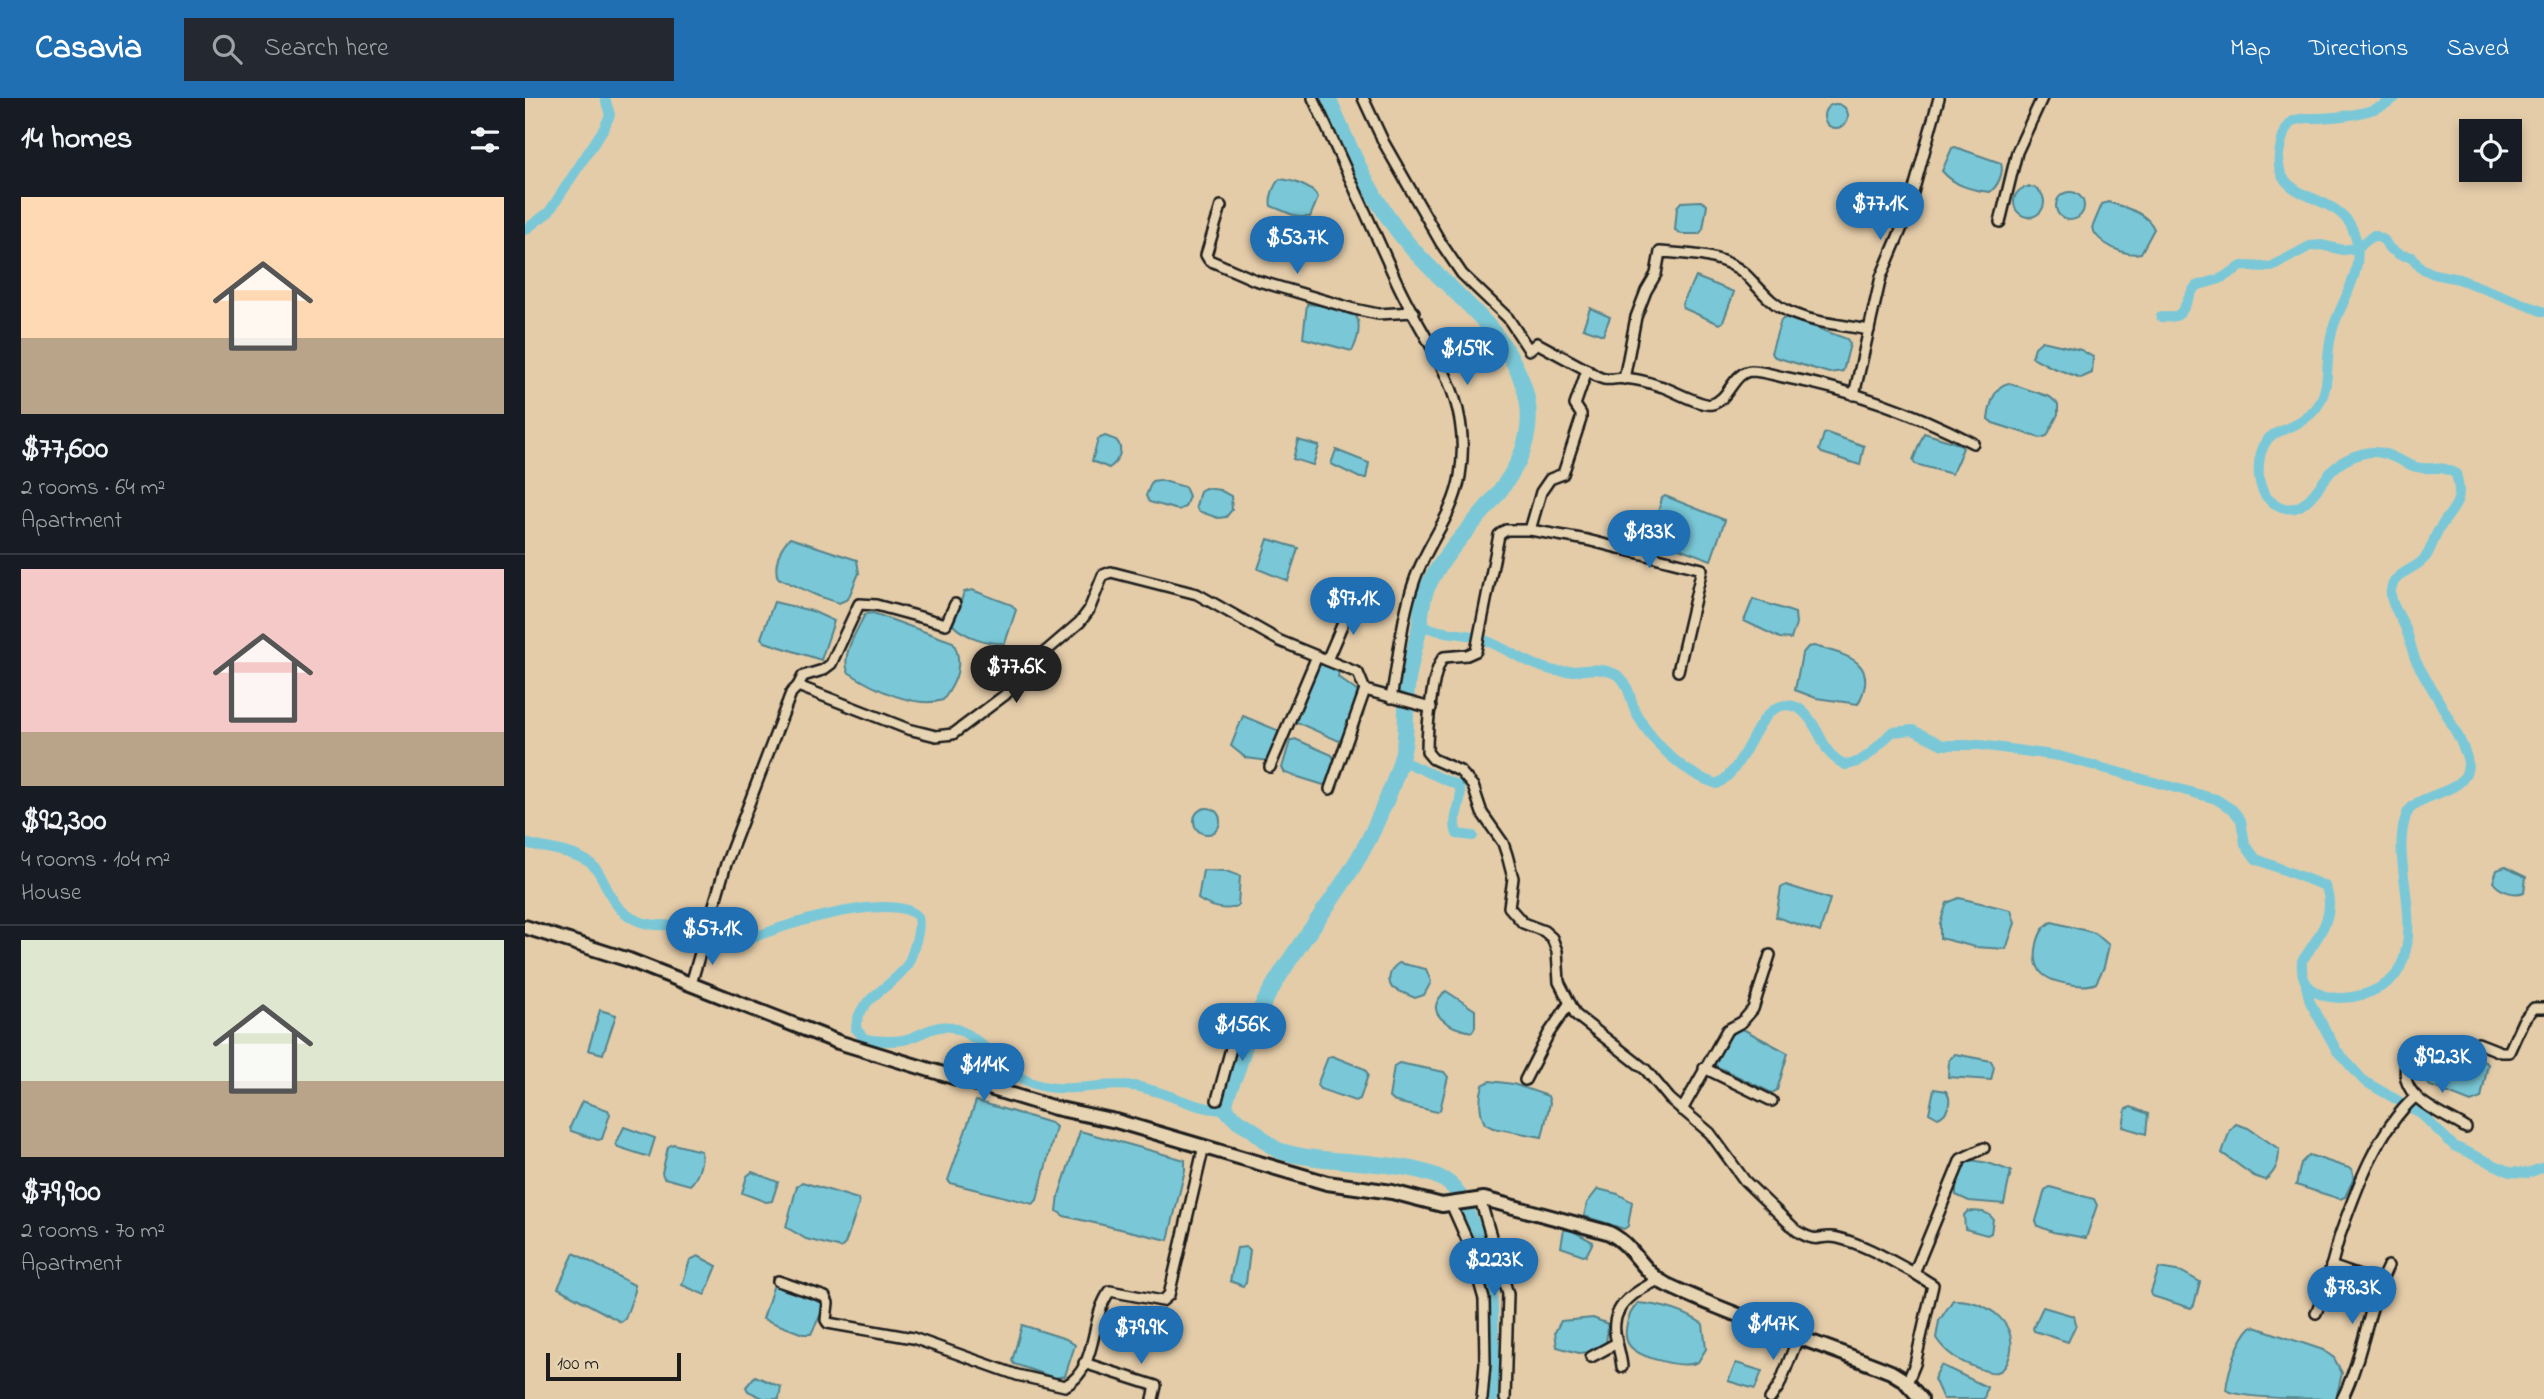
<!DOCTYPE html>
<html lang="en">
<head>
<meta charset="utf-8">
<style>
  body { margin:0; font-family:"Indie Flower",sans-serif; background:#242831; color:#f1f3f6; height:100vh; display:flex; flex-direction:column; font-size:26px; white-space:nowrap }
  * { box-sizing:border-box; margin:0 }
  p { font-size:23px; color:#9ea1a6 }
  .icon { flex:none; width:38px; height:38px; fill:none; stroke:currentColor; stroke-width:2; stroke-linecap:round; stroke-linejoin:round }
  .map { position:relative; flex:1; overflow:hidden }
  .panel { display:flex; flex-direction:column; background:#171b24; width:525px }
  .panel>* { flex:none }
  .buttons { position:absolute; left:1934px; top:21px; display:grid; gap:14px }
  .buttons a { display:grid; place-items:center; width:63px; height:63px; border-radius:0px; background:#171b24; box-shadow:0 4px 10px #0003; font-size:35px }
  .scale { position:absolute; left:21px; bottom:18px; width:135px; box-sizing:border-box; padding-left:7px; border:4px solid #1c1c1c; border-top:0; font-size:19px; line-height:24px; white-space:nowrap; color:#1c1c1c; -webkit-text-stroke:5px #e7d4b2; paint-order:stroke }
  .price { position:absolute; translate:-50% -60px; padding:0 16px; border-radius:24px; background:#1f6fb2; color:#fff; font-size:23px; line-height:46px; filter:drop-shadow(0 2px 4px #0008) }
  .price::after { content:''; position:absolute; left:50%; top:42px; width:21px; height:16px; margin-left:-10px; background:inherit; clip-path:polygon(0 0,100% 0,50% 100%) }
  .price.current { background:#222; color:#fff }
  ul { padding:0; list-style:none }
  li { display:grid; align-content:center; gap:14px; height:371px; padding:0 21px }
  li+li { border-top:2px solid #363941 }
  li span { display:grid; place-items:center; height:217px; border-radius:0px; color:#555 }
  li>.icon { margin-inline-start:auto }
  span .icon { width:126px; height:126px; fill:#fffc; stroke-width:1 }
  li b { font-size:30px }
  h2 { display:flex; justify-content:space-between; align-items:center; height:84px; padding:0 21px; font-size:30px }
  header { display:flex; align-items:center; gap:42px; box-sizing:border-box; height:98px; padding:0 35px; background:#1f6fb2; color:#fff }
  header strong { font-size:33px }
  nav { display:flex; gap:38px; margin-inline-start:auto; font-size:24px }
  .search { width:490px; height:63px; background:#242831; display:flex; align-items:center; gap:18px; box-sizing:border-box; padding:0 24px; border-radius:0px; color:#9ea1a6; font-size:26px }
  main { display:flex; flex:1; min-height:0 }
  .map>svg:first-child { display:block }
  .water { fill:#7ac8d7; stroke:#54838c; stroke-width:2 }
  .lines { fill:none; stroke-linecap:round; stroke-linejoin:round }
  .canal { stroke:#7ac8d7; stroke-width:10 }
  .river { stroke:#7ac8d7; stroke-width:16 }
  .street-casing { stroke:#1c1c1c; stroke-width:14 }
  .secondary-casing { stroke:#1c1c1c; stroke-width:18 }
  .street { stroke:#e7d4b2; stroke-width:9 }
  .secondary { stroke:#e7d4b2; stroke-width:12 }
</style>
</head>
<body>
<header>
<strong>Casavia</strong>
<div class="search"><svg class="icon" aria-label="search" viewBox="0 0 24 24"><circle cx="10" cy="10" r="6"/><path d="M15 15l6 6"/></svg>Search here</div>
<nav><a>Map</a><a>Directions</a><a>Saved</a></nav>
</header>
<main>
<section class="panel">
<h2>14 homes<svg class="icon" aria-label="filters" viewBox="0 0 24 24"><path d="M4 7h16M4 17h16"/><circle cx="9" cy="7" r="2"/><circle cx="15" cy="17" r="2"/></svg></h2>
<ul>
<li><span style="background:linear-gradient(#ffd9b3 65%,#b9a48a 0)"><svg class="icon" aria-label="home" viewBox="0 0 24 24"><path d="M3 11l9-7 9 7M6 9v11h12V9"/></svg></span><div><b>$77,600</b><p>2 rooms · 64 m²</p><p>Apartment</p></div></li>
<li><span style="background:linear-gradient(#f6c9c9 75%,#b9a48a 0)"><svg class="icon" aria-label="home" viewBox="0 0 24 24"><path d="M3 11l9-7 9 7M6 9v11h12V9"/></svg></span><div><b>$92,300</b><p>4 rooms · 104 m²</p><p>House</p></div></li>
<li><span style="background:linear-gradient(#dfe7d0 65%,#b9a48a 0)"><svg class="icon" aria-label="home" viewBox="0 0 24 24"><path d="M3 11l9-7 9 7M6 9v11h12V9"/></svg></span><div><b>$79,900</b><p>2 rooms · 70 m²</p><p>Apartment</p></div></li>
</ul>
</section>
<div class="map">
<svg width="2019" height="1301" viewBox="0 0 2019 1301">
  <rect width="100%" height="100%" fill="#e4cca9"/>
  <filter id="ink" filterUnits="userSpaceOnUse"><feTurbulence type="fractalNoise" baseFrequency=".0143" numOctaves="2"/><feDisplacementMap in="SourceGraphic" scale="14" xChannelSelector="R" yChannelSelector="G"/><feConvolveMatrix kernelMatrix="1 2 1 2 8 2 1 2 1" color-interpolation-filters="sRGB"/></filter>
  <g filter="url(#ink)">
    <!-- water -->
    <g class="water">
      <circle cx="1311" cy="18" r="12"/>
      <path d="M 1430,49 L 1476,65 C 1479,75 1473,88 1465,94 C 1446,92 1430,88 1417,73 L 1427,50 Z"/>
      <path d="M 755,81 C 767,82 788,89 793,100 L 785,119 L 773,119 L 746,108 C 744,100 749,86 755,81 Z"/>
      <circle cx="1504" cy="104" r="15"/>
      <circle cx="1545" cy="108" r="14"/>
      <polygon points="1176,103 1182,107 1178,131 1174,136 1157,136 1150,132 1152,109 1156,104"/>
      <path d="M 1583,104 C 1599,109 1622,114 1629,131 L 1616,155 C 1599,159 1573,145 1567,130 L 1577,106 Z"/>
      <polygon points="1171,179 1209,194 1198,224 1194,226 1158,210 1157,206"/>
      <path d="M 782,206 L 804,208 L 830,216 C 837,226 833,242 827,253 L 778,240 Z"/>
      <polygon points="1065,210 1085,219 1078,237 1058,230"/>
      <polygon points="1262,219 1322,241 1325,246 1318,273 1304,275 1250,259 1246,255 1256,222"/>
      <polygon points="1517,243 1556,252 1568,259 1567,275 1556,280 1526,269 1507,259 1510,249"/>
      <path d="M 1484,285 L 1525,299 L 1533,306 L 1533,316 L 1522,338 L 1515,340 L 1468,325 L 1463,321 C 1465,307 1469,287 1484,285 Z"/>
      <polygon points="1302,335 1339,348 1335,367 1297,355 1294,352 1299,336"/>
      <polygon points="1399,335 1434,346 1438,350 1427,376 1390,366 1388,362"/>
      <path d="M 580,338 L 591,342 C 600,351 593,364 584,370 L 567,363 L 573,341 Z"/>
      <polygon points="773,342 794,348 788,367 768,361"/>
      <polygon points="811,352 844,365 841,380 835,380 806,366"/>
      <polygon points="635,382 660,389 664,398 660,409 653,412 624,404 621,398 627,383"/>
      <polygon points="680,390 695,392 706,398 707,412 701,419 693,420 673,413 671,408 675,393"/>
      <polygon points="1140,398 1200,422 1186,462 1126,440 1137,400"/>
      <path d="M 265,440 L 332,462 L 334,475 L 323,501 L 314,505 L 293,498 L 253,480 C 248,468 255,448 265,440 Z"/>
      <polygon points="743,441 773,450 763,483 733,471"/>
      <path d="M 447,492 L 487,507 L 491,512 L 480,545 C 465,547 438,538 428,527 L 439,494 Z"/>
      <polygon points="1228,501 1270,515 1271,526 1266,541 1255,540 1219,523"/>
      <polygon points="249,504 287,513 309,523 296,562 240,544 236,540"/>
      <path d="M 348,515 L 428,544 C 439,565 432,583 418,602 C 389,611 347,590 323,574 C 316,556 332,533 340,516 Z"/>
      <path d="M 1289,548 C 1321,557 1356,563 1333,606 L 1291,600 L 1270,592 L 1277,556 L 1283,549 Z"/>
      <polygon points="796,563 814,571 813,579 833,594 818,641 814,643 771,624 792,565"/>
      <polygon points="718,618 752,632 754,636 744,663 721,660 706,648"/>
      <polygon points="770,641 807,657 809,661 802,684 799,687 760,675 757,670 765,643"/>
      <circle cx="682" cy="723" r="13"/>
      <path d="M 1980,769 L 2001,779 L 1999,794 C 1989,798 1974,793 1968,784 L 1972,772 Z"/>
      <path d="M 678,772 L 701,773 L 715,778 L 713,807 C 703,815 683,808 673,801 Z"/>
      <polygon points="1261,787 1305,801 1295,834 1251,819 1256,790"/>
      <polygon points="1434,800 1486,812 1490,825 1481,851 1450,849 1415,840 1415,825 1422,805"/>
      <path d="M 1527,824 L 1570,835 L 1584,847 L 1579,869 L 1571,885 C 1559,891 1523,885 1515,873 C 1506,860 1512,830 1527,824 Z"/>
      <path d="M 874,865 L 901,871 L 906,884 L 899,897 L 890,900 L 867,890 C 861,881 866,870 874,865 Z"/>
      <path d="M 921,893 L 950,912 L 950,929 L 947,934 C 925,930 895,915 921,893 Z"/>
      <polygon points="75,912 91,917 78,956 63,952"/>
      <polygon points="1214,929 1263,955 1252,992 1247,995 1191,968 1190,964 1209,931"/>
      <polygon points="1914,944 1946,955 1963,966 1956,1000 1946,1004 1903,987 1900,982 1905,950"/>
      <polygon points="1430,956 1466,963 1469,969 1466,982 1423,979 1424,962"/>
      <polygon points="807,958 840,971 843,977 835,1001 830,1003 795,991 792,987 803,959"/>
      <polygon points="874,965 919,974 923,979 915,1012 912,1014 871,1004 864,1000 869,968"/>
      <path d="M 965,983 L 988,986 L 1023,998 L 1025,1005 L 1017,1039 L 968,1030 L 960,1026 C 954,1014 954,999 958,987 Z"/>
      <path d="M 1409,991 L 1421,993 C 1428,1002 1423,1016 1413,1020 L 1404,1015 Z"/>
      <polygon points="57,1003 83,1012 85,1016 77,1041 73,1042 46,1033 45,1029"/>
      <polygon points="451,1003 526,1025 531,1029 512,1102 508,1106 425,1085 423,1082"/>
      <polygon points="1606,1009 1623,1016 1621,1036 1598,1029 1601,1011"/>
      <path d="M 1711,1026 L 1723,1030 L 1754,1051 C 1754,1064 1751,1074 1740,1082 L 1729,1078 L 1697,1055 L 1705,1032 Z"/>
      <polygon points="99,1029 130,1040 124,1059 93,1049 91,1046"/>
      <polygon points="555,1033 660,1062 660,1072 643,1142 539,1118 532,1113 534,1097"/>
      <path d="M 148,1046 L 176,1053 C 178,1064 173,1080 165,1087 L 139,1080 L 137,1075 L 143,1049 Z"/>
      <polygon points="1784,1057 1827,1071 1829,1080 1820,1099 1815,1101 1771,1087 1776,1065"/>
      <polygon points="1446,1062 1463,1065 1486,1073 1479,1106 1444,1103 1431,1097 1431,1088 1440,1064"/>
      <polygon points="227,1074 253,1084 247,1103 241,1104 217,1095 222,1078"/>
      <polygon points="277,1084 333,1101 334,1106 320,1146 316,1150 281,1141 261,1129 272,1088"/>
      <polygon points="1525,1089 1569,1101 1572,1107 1561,1140 1528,1134 1513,1128 1511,1123 1520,1092"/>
      <polygon points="1073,1091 1093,1096 1107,1104 1103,1128 1099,1131 1059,1118 1062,1105"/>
      <path d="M 1443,1113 C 1453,1114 1462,1112 1468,1121 L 1466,1135 L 1462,1137 L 1440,1131 L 1439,1117 Z"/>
      <polygon points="1039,1131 1046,1132 1068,1144 1061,1158 1036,1149"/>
      <polygon points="722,1149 725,1152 721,1185 718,1188 705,1183 712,1150"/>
      <polygon points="49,1155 109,1187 110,1193 100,1221 96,1224 33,1190"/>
      <polygon points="173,1158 192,1168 180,1197 157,1187 165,1162"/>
      <polygon points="1634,1170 1657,1174 1675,1184 1669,1207 1666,1210 1627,1198 1626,1194"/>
      <polygon points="249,1186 298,1204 297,1214 286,1236 278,1236 238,1221"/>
      <path d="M 1428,1202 C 1462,1201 1498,1227 1483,1263 C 1481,1268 1477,1273 1472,1274 C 1465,1276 1456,1271 1450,1269 C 1435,1264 1420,1254 1411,1240 L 1414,1223 Z"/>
      <path d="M 1113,1205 C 1136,1207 1159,1213 1178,1226 L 1181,1251 L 1173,1264 C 1159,1271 1120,1261 1108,1251 C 1094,1240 1103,1215 1113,1205 Z"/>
      <polygon points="1518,1209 1549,1218 1551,1227 1543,1244 1509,1233 1508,1230"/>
      <polygon points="1068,1220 1083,1226 1081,1246 1075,1253 1054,1255 1032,1249 1030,1234 1036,1223"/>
      <polygon points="497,1227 541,1241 550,1247 540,1278 530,1280 489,1266 487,1263"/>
      <path d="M 1727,1228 L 1798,1252 L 1809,1260 L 1817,1275 L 1811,1301 C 1789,1301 1715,1301 1701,1292 C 1703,1273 1713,1241 1727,1228 Z"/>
      <polygon points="1211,1265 1237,1273 1230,1291 1203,1283"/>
      <polygon points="1416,1267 1462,1289 1459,1301 1418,1301 1409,1281"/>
      <polygon points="230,1278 256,1289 254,1301 240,1301 223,1293 221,1289"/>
    </g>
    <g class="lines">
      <!-- canal -->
      <g class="canal">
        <polyline points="0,132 24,114 79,30 85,17 80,0"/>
        <path d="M 1636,219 C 1663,222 1657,205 1671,188 L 1695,181 L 1717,168 L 1746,169 L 1785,148 L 1796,147 L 1818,152 L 1832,150 L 1849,137 L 1859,142 L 1864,150 L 1875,157 L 1887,159 L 1896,170 L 1909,176 L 1934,181 L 2019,214"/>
        <path d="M 895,526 C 915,537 936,533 957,541 C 980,549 1001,566 1026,572 C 1048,578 1072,564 1094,578 C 1104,585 1106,606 1112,617 C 1128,645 1160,677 1192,686 C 1221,671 1230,615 1256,608 C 1282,601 1293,637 1303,653 C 1308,660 1313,663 1320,667 C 1341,665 1352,648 1367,634 L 1388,632 L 1418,647 L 1455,647 L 1534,658 L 1691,701 L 1708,712 L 1716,722 L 1720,746 L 1731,761 L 1800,788 C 1813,816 1792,841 1777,863 C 1772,919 1860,903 1875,870 C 1898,818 1865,763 1881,718 C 1890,692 1941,700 1943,667 C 1944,649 1901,582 1891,563 C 1886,552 1885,539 1879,527 C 1874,516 1862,501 1867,488 C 1872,474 1890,471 1899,461 C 1906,454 1908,441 1913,433 C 1927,409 1940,407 1931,376 C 1914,365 1907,373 1891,369 C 1875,364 1863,353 1846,354 C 1835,355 1820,361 1812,368 C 1792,384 1780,427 1747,404 C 1730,392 1730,358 1743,341 C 1748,335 1754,334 1761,331 C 1787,320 1800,307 1802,277 C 1803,261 1803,245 1808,230 C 1819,197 1844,166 1827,130 C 1809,91 1740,106 1756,46 C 1758,37 1761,28 1768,23 C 1776,19 1785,20 1794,20 C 1817,19 1852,15 1870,0"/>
        <path d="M 875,662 L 934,688 C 940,704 925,719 932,736 L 948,738"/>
        <path d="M 0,745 C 20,751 44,752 62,763 C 79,773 81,797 95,811 C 122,836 145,823 176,830 C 188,833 199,840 212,841 C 229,841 247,832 264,827 C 290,819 374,796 393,819 C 395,829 393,837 390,846 C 388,853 386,861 382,867 C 367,891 332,899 331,931 L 340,941 C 353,943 365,944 378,942 C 394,939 411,924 429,930 C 459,940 477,973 507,985 C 538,997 576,984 608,988 C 640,992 669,1012 701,1012"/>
        <polyline points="1781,888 1785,904 1812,953 1839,983 1895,1015 1929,1048 1985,1074 2003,1075 2019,1069"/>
        <polyline points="967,1190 970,1256 968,1301"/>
      </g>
      <!-- river -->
      <path class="river" d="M 803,0 C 825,51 847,104 884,147 C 924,194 979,227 999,289 C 1026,374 934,422 903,488 C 896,502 897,513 895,527 C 891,548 884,568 882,590 C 880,609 882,628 879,648 C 875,671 864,697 854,719 C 824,792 764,849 731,921 C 723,937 718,953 713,970 C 709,982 701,995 700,1008 C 706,1021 717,1024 728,1032 C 736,1038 742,1047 753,1052 C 793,1068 904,1059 929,1090 C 944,1109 960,1166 967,1190"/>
      <!-- street casing -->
      <g class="street-casing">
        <g id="street">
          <path d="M 788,0 C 816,60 843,120 870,180 C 900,248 949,295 935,378 C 928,419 901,446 889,484 C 876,521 874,561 866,600"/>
          <path d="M 838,0 L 859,45 L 916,145 L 937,176 L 983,220 L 1004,252 L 1012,245 L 1062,272 L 1050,307 L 1056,316 L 1056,321 L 1038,376 L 1025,381 L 1016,394 L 1005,432 L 981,432 L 974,437 L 951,553 L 942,557 L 919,559 C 906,572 902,635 902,654 L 908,661 L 935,673 L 948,688 L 957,715 L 978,745 L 982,757 L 988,780 L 984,809 L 998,825 L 1019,833 L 1027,840 L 1032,853 L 1034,884 L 1051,917 L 1121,972 L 1145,1001 L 1185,1035 L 1220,1083 L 1272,1133 C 1296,1148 1294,1135 1313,1140 C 1341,1147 1365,1162 1389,1175 L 1436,1061 L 1459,1050"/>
          <polyline points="696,108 681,157 684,162 730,182 829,211 853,216 889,214"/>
          <polyline points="1475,124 1492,54 1517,0"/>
          <path d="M 1062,272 C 1085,289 1086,277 1107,281 C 1117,282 1128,286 1138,289 C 1149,293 1178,309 1187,306 C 1204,302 1208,274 1226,273 C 1238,273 1251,278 1263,280 C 1327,292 1390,315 1448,345"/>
          <path d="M 1099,281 L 1111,219 L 1121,193 L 1131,176 L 1135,154 C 1162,156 1197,156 1219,175 C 1234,189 1244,205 1264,214 C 1288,225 1319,227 1344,232"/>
          <polyline points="1329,297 1356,179 1381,120 1414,0"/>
          <polyline points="1005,432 1062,442 1177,471 1153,573"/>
          <polyline points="802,562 827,504"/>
          <polyline points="273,588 278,578 298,572 306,566 334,506 351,507 421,526 430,506"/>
          <polyline points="745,669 792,558"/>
          <polyline points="805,691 840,592"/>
          <polyline points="166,886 201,766 266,595 273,588 383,631 411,638 428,636 480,597 519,555 555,524 564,512 578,477 586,474 672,496 755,543 833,575 840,592 906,610"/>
          <polyline points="1953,945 1976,954 1984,954 1998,923 2009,910 2019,910"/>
          <path d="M 1881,967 C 1874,1001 1917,1015 1941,1030"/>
          <polyline points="1179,970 1247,1003"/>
          <polyline points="1000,982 1024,935 1044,906"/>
          <polyline points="692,1002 709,939 706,934"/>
          <polyline points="1157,1012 1202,932 1217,924 1228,911 1245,857"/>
          <polyline points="955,1101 983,1196 980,1301"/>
          <polyline points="926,1106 942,1142 959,1201 960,1265 957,1301"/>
          <polyline points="1806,1168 1855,1185"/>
          <path d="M 253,1183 L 300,1199 L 303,1205 L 301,1222 L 303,1225 L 388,1240 L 492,1277 L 540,1288 C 574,1270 564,1220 585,1193 L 637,1203 L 644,1197 L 679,1048"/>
          <path d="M 1791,1215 C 1802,1189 1807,1163 1815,1137 C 1832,1089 1852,1033 1890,999"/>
          <polyline points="1066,1259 1092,1245"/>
          <polyline points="559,1265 631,1288 628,1301"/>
          <path d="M 1097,1269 C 1096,1257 1092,1247 1090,1235 C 1086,1207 1112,1192 1134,1182"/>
          <polyline points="1382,1285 1390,1266 1408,1187 1389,1175"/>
          <polyline points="1245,1301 1254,1288 1273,1240"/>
          <path d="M 1817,1301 C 1838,1259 1842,1211 1863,1168"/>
        </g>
      </g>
      <!-- secondary casing -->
      <g class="secondary-casing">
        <path id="secondary" d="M 0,829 L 104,862 L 313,944 L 530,1010 L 591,1023 L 802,1085 L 867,1094 L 917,1107 L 959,1101 L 1082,1134 C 1108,1145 1117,1175 1142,1187 C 1215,1221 1291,1244 1366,1274 L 1379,1282 L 1396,1301"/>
      </g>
      <!-- street -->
      <use href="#street" class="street"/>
      <!-- secondary -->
      <use href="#secondary" class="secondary"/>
    </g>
  </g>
</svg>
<div class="buttons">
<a><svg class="icon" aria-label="locate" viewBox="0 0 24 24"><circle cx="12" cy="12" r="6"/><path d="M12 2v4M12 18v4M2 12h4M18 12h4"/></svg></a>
</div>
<div class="scale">100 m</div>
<b class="price" style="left:1355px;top:144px">$77.1K</b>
<b class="price" style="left:772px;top:178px">$53.7K</b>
<b class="price" style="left:942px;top:289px">$159K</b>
<b class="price" style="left:1124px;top:472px">$133K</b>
<b class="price" style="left:828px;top:539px">$97.1K</b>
<b class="price current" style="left:491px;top:607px">$77.6K</b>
<b class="price" style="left:187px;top:869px">$57.1K</b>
<b class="price" style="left:717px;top:965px">$156K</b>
<b class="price" style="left:1917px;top:997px">$92.3K</b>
<b class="price" style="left:459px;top:1005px">$114K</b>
<b class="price" style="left:969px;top:1200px">$223K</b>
<b class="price" style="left:1827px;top:1228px">$78.3K</b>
<b class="price" style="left:1248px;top:1264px">$147K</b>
<b class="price" style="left:616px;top:1268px">$79.9K</b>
</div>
</main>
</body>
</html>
